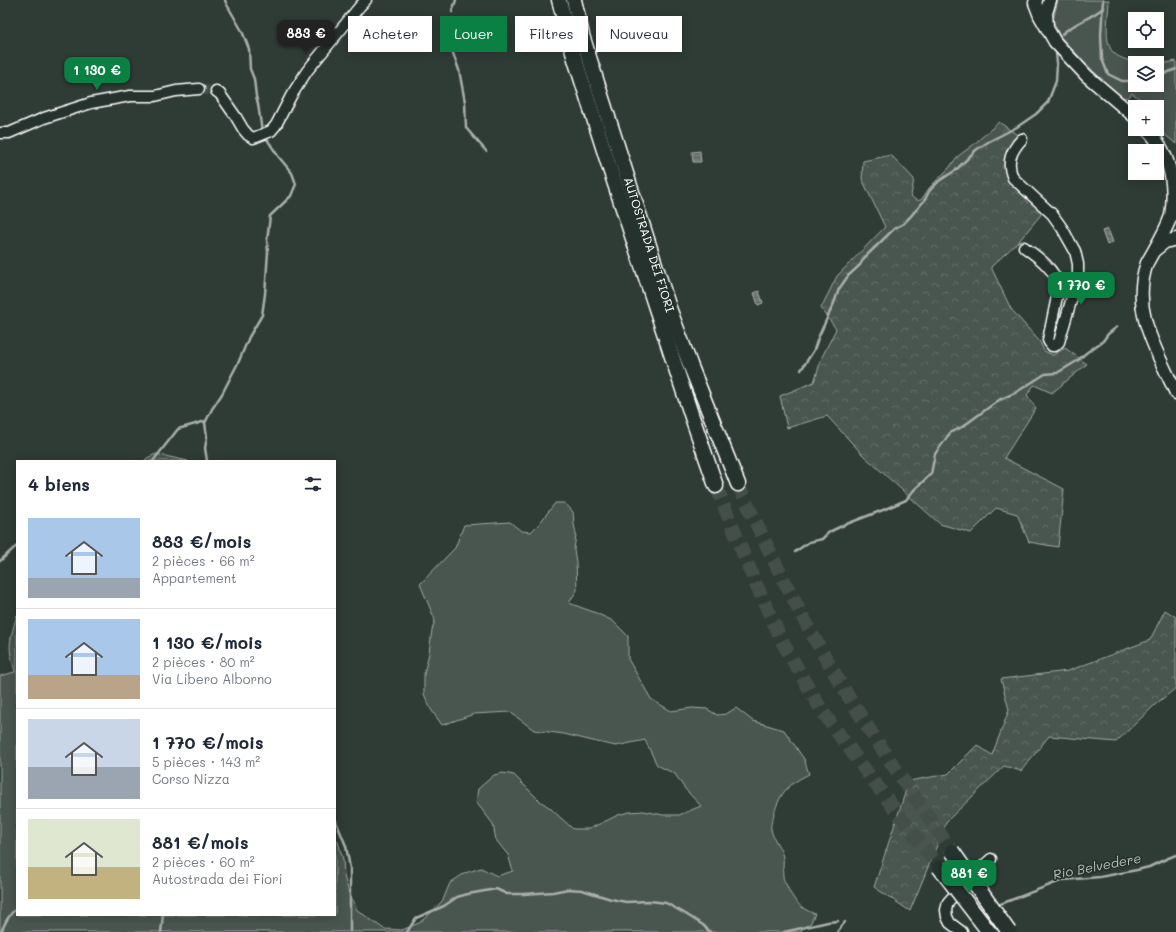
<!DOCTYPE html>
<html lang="fr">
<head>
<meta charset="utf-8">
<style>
  body { margin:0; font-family:Mali,sans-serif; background:#f2f2f3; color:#1f2937; height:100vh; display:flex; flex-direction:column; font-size:15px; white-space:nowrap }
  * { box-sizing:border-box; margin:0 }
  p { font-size:13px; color:#747a83 }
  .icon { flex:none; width:22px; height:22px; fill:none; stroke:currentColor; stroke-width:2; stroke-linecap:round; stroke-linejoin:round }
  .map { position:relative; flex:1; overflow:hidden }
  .side { position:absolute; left:16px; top:460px; width:320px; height:456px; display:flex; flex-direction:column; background:#fff; border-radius:0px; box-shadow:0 2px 10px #0003 }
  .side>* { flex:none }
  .guide { position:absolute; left:348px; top:16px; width:380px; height:36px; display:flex; gap:8px }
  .tools { position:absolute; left:1128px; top:12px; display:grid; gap:8px }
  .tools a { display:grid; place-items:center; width:36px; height:36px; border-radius:0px; background:#fff; box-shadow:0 2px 10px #0003; font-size:20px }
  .price { position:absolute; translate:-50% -34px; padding:0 9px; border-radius:8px; background:#0b8043; color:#fff; font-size:13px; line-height:26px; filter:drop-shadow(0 1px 2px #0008) }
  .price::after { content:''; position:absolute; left:50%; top:24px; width:12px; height:9px; margin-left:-6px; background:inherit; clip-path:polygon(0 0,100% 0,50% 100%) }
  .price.current { background:#222; color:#fff }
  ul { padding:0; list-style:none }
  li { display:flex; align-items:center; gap:12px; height:100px; padding:0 12px }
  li+li { border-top:1px solid #e0e1e3 }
  li span { display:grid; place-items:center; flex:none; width:112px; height:80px; border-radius:0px; color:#555 }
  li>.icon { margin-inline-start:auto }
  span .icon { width:48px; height:48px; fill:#fffc; stroke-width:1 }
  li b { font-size:17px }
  h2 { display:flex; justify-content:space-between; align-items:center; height:48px; padding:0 12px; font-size:17px }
  .chip { padding:0 14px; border-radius:0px; background:#fff; box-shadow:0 2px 10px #0003; font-size:14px; line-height:36px }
  .chip.current { background:#0b8043; color:#fff }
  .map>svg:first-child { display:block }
  .green { fill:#4a544f; stroke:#a4aaa7 }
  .forest { fill:url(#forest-crowns); stroke:#a4aaa7 }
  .water { fill:url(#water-rules); stroke:#a9afac }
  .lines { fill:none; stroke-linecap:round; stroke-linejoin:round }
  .stream { stroke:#a9afac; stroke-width:2.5 }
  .minor-tunnel { stroke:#444f49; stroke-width:10; stroke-dasharray:10 5; stroke-linecap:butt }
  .highway-tunnel { stroke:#444f49; stroke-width:14; stroke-dasharray:14 7; stroke-linecap:butt }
  .minor-casing { stroke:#fff; stroke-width:13 }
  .major-casing { stroke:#fff; stroke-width:15 }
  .highway-casing { stroke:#fff; stroke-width:17 }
  .minor { stroke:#26332d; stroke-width:10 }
  .major { stroke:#26332d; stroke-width:12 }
  .highway { stroke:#26332d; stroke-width:14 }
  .highway-bridge-casing { stroke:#fff; stroke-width:17; stroke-linecap:butt }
  .highway-bridge { stroke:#26332d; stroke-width:14 }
  .labels { text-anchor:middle; stroke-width:3.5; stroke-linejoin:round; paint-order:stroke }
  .street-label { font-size:12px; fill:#fff; stroke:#26332d }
  .water-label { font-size:13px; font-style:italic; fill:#b8bcba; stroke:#26332d }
</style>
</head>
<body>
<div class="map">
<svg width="1176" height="932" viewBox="0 0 1176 932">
  <defs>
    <pattern id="forest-crowns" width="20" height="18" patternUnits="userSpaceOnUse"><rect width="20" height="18" fill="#4a544f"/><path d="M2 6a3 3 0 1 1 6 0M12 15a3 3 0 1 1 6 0" fill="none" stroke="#656e69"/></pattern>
    <pattern id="water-rules" width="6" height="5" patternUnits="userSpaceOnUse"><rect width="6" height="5" fill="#707975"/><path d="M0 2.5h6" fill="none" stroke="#5e6260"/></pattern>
  </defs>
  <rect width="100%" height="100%" fill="#2f3b35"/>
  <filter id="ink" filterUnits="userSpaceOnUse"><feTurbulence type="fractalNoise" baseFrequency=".025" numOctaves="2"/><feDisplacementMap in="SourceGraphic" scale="8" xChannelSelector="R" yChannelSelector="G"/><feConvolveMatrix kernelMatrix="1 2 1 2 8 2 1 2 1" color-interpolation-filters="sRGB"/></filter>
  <g filter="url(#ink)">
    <!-- green -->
    <g class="green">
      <path d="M 1058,0 L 1109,0 C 1109,15 1102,44 1115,54 C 1121,59 1131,61 1138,63 L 1135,63 L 1135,85 L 1157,85 L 1157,65 L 1176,61 L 1176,144 L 1157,128 L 1157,107 L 1137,107 L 1142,101 L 1132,93 L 1128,98 L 1121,97 L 1103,81 L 1066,43 L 1059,35 L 1053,20 Z"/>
      <polygon points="156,454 188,461 144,461 147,458"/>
      <path d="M 555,503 L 565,503 L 573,512 L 574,524 L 576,534 L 574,550 L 576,562 L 577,590 L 569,603 L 596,613 L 613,621 L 628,636 L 628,659 L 651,699 L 671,711 L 692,708 L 707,709 L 717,715 L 726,714 L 736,708 L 753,721 L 784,730 L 804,759 L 809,774 C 789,784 780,792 774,814 C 773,819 770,824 771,829 C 773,840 781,847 783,857 C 784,864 782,870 783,876 C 783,879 785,882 786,884 C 793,900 799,908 815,914 L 810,924 L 801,928 L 802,932 L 0,932 L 0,676 L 15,672 C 14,666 12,662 11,656 C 8,642 13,629 17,615 L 17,915 L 335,915 L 335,838 L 338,842 L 343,859 L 344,876 L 349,893 L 357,910 L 384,929 L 402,930 L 419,923 L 432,912 L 443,900 L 450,883 L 465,873 L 481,868 L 497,876 L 513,871 L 508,855 L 496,840 L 493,824 L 476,802 L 478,789 L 494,775 L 503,773 L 514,775 L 540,801 L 550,808 L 573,829 L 589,829 L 618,815 L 629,812 L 644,811 L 663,815 L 679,815 L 701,806 L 685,789 L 675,774 L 657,765 L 645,740 L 616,746 L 597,742 L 564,734 L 534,730 L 510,712 L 474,714 L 442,725 L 430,708 L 424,694 L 424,674 L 429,653 L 432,630 L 435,620 L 420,584 L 455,548 L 464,525 L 510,522 L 521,531 L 531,532 L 539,524 Z"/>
    </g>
    <!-- forest -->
    <g class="forest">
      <path d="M 999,122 L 1020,137 L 1010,163 L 1017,181 L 1044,211 L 1019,241 L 991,267 L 1011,309 L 1040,342 L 1044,351 L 1053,355 L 1065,348 L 1087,364 L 1052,393 L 1034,385 L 1027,395 L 1036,408 L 1004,458 L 1064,489 L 1058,547 L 1029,542 L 1017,514 L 996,508 L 971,533 L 940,524 L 864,456 L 827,416 L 787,428 L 780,396 L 814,382 L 822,357 L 836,329 L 821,308 L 837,276 L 885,227 L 862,179 L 863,161 L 891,155 L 914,179 L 911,196 C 914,199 917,201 921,200 L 930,187 L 949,168 L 957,157 L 973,145 Z"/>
      <polygon points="1165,610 1176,617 1176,688 1157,703 1116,742 1049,736 1021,771 1004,766 947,821 910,911 874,887 909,781 948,774 977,745 992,755 1009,710 1001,679 1068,671 1150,640"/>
    </g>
    <!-- water -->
    <g class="water">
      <polygon points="700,151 701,162 693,162 692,152"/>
      <polygon points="1108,229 1113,242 1107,245 1102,231"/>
      <polygon points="759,291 763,303 758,305 754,293"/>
    </g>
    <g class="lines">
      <!-- stream -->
      <g class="stream">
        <polyline points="225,0 226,3 242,31 249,49 250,69 254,79 256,96 258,104 262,132"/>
        <polyline points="1103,0 1101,35 1102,59 1108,74 1122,81 1135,81"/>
        <polyline points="452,12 456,0"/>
        <polyline points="450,29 450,45 459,70 465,102 466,128 486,151"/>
        <path d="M 1062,34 C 1074,23 1090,19 1103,8"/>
        <polyline points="1157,77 1176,69"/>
        <polyline points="801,370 814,350 818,338 834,303 839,289 848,276 860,265 864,258 895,228 903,224 910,217 924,201 930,190 939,181 956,170 976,150 988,142 1017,127 1036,114 1048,102 1056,81 1057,63 1056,53"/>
        <polyline points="153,461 178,429 206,421"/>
        <polyline points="207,461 205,448 207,437 205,423 212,409 222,394 239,361 249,337 262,315 265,294 268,252 267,241 270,216 291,196 296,184 292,173 278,156 265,136"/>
        <polyline points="795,552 809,542 822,539 829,532 844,525 883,510 906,500 914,490 931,474 935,454 950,433 962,427 999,400 1015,393 1045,374 1057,373 1077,361 1086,353 1103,341 1108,334 1117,327"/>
        <polyline points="0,561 13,549 17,546"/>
        <polyline points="335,819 346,846 350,868 350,931"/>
        <polyline points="998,905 1063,880 1100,877 1137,870 1149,867 1166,859 1176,855"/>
        <path d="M 1,932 C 5,923 9,914 17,908"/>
        <polyline points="161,932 163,915"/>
        <polyline points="407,932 416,918 444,906 457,897 468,894 496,889 507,894 524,894 553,892 568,889 582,890 611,899 626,902 650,901 666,903 684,913 703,925 710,932"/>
        <polyline points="784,932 828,922 838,921"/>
        <polyline points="837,932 845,922"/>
      </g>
      <!-- minor-tunnel -->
      <polyline class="minor-tunnel" points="199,89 216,91"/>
      <!-- highway-tunnel -->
      <g class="highway-tunnel">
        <path d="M 738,484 C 769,552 802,620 841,684 C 875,741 914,796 952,851"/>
        <polyline points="716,486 754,580 784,645 822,711 871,778 939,867"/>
      </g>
      <!-- minor casing -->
      <g class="minor-casing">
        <g id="minor">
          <polyline points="216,91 220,94 236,117 243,129 248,135 253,138 256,137 271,131 276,125 291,96 307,71 360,6 366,0"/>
          <polyline points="0,133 9,133 44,118 91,103 130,96 155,96 176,91 199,89"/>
          <path d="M 1022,139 C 1011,151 1006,162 1013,178 L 1052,214 L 1062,228 L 1075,251 L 1078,264 L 1078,273 L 1076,284 L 1059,342 L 1055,346 L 1052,346 L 1049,342 L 1048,340 L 1059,287 C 1055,269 1038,257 1024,247"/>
          <polyline points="962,932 950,923 947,917 946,910 948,902 965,883 991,859"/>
        </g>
      </g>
      <!-- major casing -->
      <g class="major-casing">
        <g id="major">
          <polyline points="1036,0 1035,3 1040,16 1055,42 1087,76 1135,117"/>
          <polyline points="1047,27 1046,13 1050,0"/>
          <path d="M 1147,129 C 1170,153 1176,184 1171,216 C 1165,233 1155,248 1147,263 C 1130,310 1157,351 1176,393"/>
          <polyline points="1155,250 1165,242 1176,239"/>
        </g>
      </g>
      <!-- highway casing -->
      <g class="highway-casing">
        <g id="highway">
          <polyline points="559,0 574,56 609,166 692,417 716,486"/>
          <path id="s1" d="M 574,0 L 582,35 L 601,95 L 669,308 L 691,367 L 738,484"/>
        </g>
      </g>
      <!-- minor -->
      <use href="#minor" class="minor"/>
      <!-- major -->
      <use href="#major" class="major"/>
      <!-- highway -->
      <use href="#highway" class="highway"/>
      <!-- highway-bridge casing -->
      <g class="highway-bridge-casing">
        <g id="highway-bridge">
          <polyline points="952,851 1009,932"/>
          <polyline points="939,867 989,932"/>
        </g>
      </g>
      <!-- highway-bridge -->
      <use href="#highway-bridge" class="highway-bridge"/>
    </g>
  </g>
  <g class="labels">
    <!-- street labels -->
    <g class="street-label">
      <text dy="4" stroke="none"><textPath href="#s1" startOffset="256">AUTOSTRADA DEI FIORI</textPath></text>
    </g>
    <!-- water labels -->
    <g class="water-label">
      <text transform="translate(1097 866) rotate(-11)" y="5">Rio Belvedere</text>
    </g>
  </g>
</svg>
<div class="tools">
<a><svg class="icon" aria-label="locate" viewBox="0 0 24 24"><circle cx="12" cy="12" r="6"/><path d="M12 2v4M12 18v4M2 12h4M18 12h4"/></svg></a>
<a><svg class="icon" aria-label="layers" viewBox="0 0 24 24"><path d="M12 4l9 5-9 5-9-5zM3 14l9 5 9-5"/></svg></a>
<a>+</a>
<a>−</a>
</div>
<b class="price current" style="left:306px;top:54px">883 €</b>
<b class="price" style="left:97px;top:91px">1 130 €</b>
<b class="price" style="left:1081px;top:306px">1 770 €</b>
<b class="price" style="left:969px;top:894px">881 €</b>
<div class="guide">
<a class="chip">Acheter</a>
<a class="chip current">Louer</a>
<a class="chip">Filtres</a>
<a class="chip">Nouveau</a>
</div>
<section class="side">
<h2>4 biens<svg class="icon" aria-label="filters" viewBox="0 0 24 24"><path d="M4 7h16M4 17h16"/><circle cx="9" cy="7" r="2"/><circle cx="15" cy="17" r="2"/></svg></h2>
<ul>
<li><span style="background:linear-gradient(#a9c7e8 75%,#9aa5b1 0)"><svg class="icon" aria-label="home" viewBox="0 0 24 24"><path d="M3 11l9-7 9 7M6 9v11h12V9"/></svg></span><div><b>883 €/mois</b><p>2 pièces · 66 m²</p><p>Appartement</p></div></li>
<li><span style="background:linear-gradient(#a9c7e8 70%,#b9a48a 0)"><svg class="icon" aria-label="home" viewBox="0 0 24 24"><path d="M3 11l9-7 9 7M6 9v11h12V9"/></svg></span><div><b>1 130 €/mois</b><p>2 pièces · 80 m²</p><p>Via Libero Alborno</p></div></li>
<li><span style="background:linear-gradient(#c9d6e8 60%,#9aa5b1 0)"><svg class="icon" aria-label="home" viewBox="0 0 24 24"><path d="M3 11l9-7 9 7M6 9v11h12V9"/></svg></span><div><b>1 770 €/mois</b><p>5 pièces · 143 m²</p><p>Corso Nizza</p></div></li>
<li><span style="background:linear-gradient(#dfe7d0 60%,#c2b280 0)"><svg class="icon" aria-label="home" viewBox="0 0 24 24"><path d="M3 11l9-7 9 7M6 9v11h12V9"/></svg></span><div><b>881 €/mois</b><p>2 pièces · 60 m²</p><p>Autostrada dei Fiori</p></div></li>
</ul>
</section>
</div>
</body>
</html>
